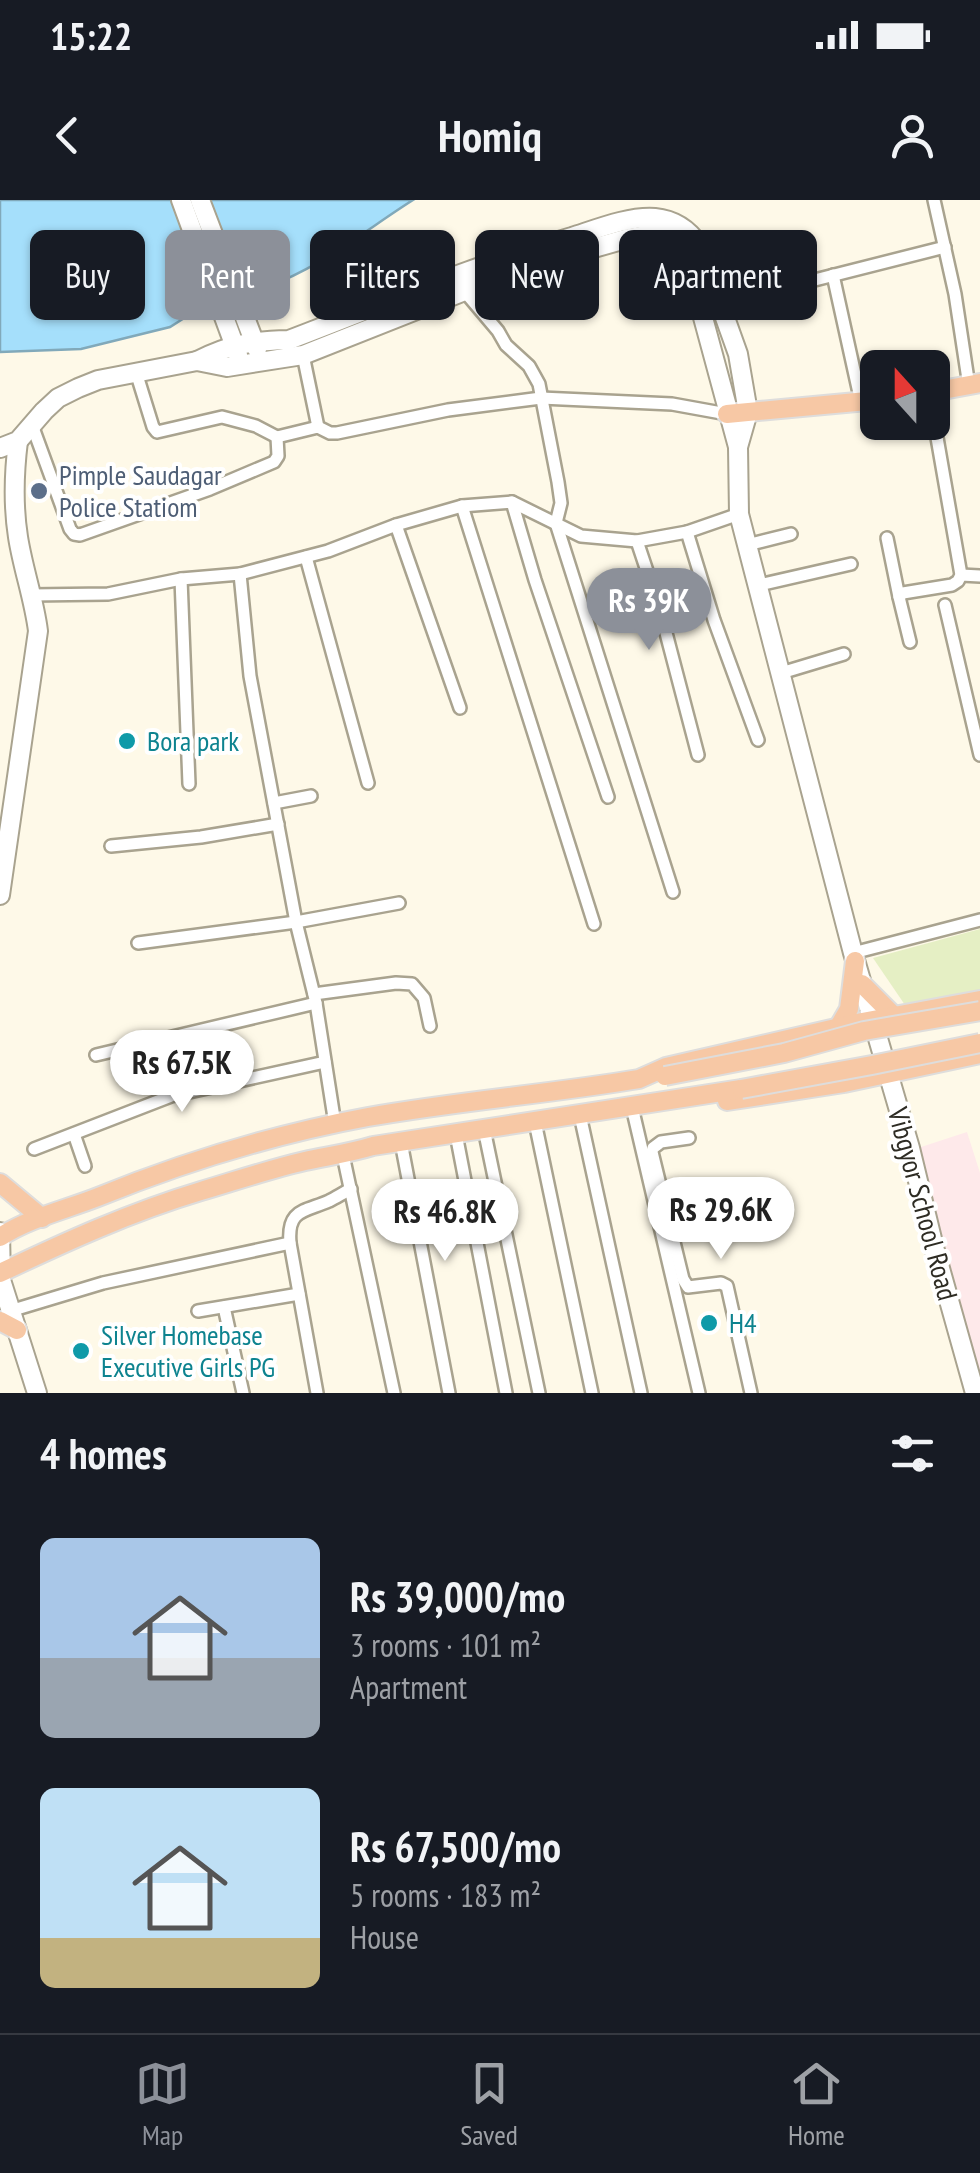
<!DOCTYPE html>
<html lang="en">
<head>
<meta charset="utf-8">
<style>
  body { margin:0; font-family:"PT Sans Narrow",sans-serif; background:#242831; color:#f1f3f6; height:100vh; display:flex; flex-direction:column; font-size:38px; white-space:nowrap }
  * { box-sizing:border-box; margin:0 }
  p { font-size:32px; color:#9ea1a6 }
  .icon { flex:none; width:55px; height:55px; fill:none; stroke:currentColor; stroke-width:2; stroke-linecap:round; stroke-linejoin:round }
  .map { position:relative; height:1193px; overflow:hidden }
  .sheet { display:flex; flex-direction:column; background:#171b24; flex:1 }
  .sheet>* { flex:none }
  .guide { position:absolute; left:30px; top:30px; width:920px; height:90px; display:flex; gap:20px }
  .needle { width:65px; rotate:339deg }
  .tools { position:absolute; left:860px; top:150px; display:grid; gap:20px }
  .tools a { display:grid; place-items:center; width:90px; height:90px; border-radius:15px; background:#171b24; box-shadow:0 2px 8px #0004; font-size:50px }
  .price { position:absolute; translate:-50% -85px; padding:0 22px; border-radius:35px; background:#fff; color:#222; font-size:32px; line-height:65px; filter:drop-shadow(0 2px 5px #0008) }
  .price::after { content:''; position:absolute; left:50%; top:60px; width:30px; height:22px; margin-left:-15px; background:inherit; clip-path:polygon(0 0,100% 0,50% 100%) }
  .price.current { background:#8c9099; color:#fff }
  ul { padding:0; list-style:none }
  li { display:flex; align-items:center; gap:30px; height:250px; padding:0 40px }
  li span { display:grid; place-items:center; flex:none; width:280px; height:200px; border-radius:15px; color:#555 }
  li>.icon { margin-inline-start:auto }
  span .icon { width:120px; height:120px; fill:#fffc; stroke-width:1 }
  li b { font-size:42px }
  h2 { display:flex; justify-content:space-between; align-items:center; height:120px; padding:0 40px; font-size:42px }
  .tag { padding:0 35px; border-radius:15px; background:#171b24; box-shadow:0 2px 8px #0004; font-size:35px; line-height:90px }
  .tag.current { background:#8c9099; color:#fff }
  .status { display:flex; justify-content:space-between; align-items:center; height:70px; padding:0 50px; background:#171b24; direction:ltr }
  .status svg { height:28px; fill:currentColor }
  header { display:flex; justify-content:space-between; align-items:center; height:130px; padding:0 40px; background:#171b24; font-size:45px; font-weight:700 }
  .dock { display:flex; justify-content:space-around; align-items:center; height:140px; border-top:2px solid #363941; background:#171b24; font-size:28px; color:#9ea1a6 }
  .dock a { display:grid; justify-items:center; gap:5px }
  .dock .current { color:#8c9099 }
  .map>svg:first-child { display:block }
  .commercial { fill:#fee9ea }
  .green { fill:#e5efc4 }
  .water { fill:#a5dffb; stroke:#81a9ba; stroke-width:2.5 }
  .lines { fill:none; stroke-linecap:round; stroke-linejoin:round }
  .street-casing { stroke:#a9a38f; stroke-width:16 }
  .secondary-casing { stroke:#a9a38f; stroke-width:22 }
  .primary-casing { stroke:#dedddc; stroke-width:22 }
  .street { stroke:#fff; stroke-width:11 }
  .secondary { stroke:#fff; stroke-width:18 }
  .primary { stroke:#f7c8a5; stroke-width:18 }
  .primary-bridge-casing { stroke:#dedddc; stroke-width:22; stroke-linecap:butt }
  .primary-bridge { stroke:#f7c8a5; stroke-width:18 }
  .service-dot { fill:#5c6f8a; stroke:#fff; stroke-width:4 }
  .culture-dot { fill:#0f9aa8; stroke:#fff; stroke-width:4 }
  .labels { text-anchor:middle; stroke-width:8; stroke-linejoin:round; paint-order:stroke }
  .service-label { font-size:28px; fill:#4e5e75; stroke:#fff; text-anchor:start }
  .culture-label { font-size:28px; fill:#0d838f; stroke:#fff; text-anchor:start }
  .street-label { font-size:28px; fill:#2e2c24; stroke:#fff }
</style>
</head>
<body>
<div class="status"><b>15:22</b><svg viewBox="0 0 49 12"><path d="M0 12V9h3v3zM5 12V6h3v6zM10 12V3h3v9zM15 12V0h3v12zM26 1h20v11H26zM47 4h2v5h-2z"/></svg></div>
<header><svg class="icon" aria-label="back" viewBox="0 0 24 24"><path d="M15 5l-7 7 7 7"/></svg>Homiq<svg class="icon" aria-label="person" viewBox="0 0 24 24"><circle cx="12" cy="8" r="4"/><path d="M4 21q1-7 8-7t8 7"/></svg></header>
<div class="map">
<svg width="980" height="1193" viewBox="0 0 980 1193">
  <rect width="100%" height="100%" fill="#fef9e8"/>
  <!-- commercial -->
  <polygon class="commercial" points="967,932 980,973 980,1174 918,948"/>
  <!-- green -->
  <polygon class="green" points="980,729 980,791 905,805 873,758"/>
  <!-- water -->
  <path class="water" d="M 0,0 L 413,0 C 359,34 297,87 233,95 L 224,86 L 201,85 L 189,115 L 170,127 L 81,149 L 0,152 Z"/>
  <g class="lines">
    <!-- street casing -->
    <g class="street-casing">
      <g id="street">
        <polyline points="934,0 955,94 969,186"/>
        <polyline points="833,75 861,202"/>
        <polyline points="460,86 498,131 506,145 529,166 539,184 558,282 561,303 556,323 673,692"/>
        <polyline points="720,104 945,47"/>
        <polyline points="303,155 318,227"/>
        <polyline points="136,172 153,227 157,232 222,217 256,226 277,237"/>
        <polyline points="32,225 70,329 74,334 80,335 210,289 274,262 278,256 277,237 318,227 330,233 337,233 448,210 541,198 672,204 727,214"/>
        <polyline points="512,302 535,380 608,597"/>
        <polyline points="462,306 594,724"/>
        <polyline points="396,325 460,508"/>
        <polyline points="687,332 714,420 758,540"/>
        <polyline points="887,338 899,397"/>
        <polyline points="637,341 660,410 698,555"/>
        <polyline points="747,345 791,334"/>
        <polyline points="306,357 368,583"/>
        <polyline points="240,374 250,476 296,722 316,803 335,924"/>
        <polyline points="961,375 980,376"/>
        <polyline points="181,379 189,584"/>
        <polyline points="759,385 851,364"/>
        <polyline points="31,395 108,394 181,379 240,374 328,351 396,325 462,306 512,302 581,336 637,341 687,332 739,314"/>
        <polyline points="945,405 980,555"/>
        <polyline points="910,442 899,397 903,393 952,385 958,381 961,375 932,209"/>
        <polyline points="781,473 844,454"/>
        <polyline points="274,603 311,596"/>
        <polyline points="111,646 201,637 278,624"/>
        <polyline points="138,743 296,722 399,703"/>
        <polyline points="853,753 980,720"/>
        <polyline points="314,794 396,783 412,784 424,798 430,826"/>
        <polyline points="96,855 316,803"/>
        <polyline points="632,907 699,1193"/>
        <polyline points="580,915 641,1193"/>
        <polyline points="535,922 592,1193"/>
        <polyline points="484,929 539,1193"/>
        <polyline points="74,934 85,966"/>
        <polyline points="456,934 506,1193"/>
        <polyline points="689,938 661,942 653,948 652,952 683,1079 688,1087 721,1083 727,1086 751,1193"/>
        <polyline points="401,942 449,1193"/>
        <polyline points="34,949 171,896 325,862"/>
        <polyline points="343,955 394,1193"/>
        <polyline points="224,1107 243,1193"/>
        <polyline points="10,1111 103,1083 290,1043"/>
        <polyline points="198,1111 299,1094"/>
        <path d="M 317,1193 L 290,1043 C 287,1009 304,1012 329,1001 C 337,997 343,993 351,989"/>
      </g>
    </g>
    <!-- secondary casing -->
    <g class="secondary-casing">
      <g id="secondary">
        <polyline points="181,0 238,155"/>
        <polyline points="200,0 257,149"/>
        <path d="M 197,161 C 230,144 252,141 289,140 C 383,104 476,65 572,37 C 597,29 629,16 655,18 C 675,20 688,29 699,45 L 738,154 L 748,212 L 738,247"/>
        <polyline points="0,248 18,241 44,211 58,198 78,188 98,180 197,161 227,167 303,155 520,69 629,38 651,34 662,36 679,45 688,62 738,247 739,314 853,753 910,948 934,1047 975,1193"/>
        <path d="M 0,695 L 38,431 C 34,399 23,369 18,337 C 13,305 14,273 18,241"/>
        <polyline points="0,1032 1,1080 37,1193"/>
      </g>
    </g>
    <!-- primary casing -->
    <g class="primary-casing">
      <g id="primary">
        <polyline points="932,192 980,183"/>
        <polyline points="727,214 878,200"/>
        <polyline points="862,784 894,816"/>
        <polyline points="838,828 849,809 855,761"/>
        <polyline points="727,901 844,883 980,854"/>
        <polyline points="0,983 42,1018"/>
        <path d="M 0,1037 C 29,1018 65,1010 98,997 C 184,962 276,934 368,917 C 458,901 549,894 639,879 L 666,867 L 862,822 L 980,800"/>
        <path d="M 0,1073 C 65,1042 131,1012 201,991 C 235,981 270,969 305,961 C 328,956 350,953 373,946 L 741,889"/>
        <polyline points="0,1121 17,1130"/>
      </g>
    </g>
    <!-- street -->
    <use href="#street" class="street"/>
    <!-- secondary -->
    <use href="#secondary" class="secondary"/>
    <!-- primary -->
    <use href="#primary" class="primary"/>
    <!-- primary-bridge casing -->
    <g class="primary-bridge-casing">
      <g id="primary-bridge">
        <polyline points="665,876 784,853 864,831 980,811"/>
        <polyline points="741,889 872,865 980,843"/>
      </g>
    </g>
    <!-- primary-bridge -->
    <use href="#primary-bridge" class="primary-bridge"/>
  </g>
  <!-- markers -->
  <circle class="service-dot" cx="39" cy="291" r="10"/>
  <g class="culture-dot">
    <circle cx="127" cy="541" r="10"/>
    <circle cx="709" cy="1123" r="10"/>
    <circle cx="81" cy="1151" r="10"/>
  </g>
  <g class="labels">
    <!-- service labels -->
    <g class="service-label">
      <text x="59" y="285">Pimple Saudagar<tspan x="59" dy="32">Police Statiom</tspan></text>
    </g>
    <!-- culture labels -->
    <g class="culture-label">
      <text x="147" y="551">Bora park</text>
      <text x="729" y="1133">H4</text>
      <text x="101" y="1145">Silver Homebase<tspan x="101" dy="32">Executive Girls PG</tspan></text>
    </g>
    <!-- street labels -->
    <g class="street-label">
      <text transform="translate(923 1004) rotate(75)" y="10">Vibgyor School Road</text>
    </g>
  </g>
</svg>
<div class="tools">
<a><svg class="needle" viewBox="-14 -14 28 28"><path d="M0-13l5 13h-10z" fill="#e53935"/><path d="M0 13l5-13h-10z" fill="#9ea1a6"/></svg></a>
</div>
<b class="price current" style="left:649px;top:453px">Rs 39K</b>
<b class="price" style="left:182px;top:915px">Rs 67.5K</b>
<b class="price" style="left:721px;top:1062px">Rs 29.6K</b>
<b class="price" style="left:445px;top:1064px">Rs 46.8K</b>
<div class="guide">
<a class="tag">Buy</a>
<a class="tag current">Rent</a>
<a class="tag">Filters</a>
<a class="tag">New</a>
<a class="tag">Apartment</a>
</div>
</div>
<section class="sheet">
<h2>4 homes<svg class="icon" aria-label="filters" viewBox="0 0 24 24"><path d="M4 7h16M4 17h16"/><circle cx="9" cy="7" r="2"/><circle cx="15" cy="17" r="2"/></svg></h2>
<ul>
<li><span style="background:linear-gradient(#a9c7e8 60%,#9aa5b1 0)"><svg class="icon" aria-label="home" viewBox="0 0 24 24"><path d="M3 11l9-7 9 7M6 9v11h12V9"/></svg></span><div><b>Rs 39,000/mo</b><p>3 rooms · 101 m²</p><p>Apartment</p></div></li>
<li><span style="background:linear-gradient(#bfe0f5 75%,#c2b280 0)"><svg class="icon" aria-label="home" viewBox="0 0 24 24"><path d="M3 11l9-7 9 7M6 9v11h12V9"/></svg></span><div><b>Rs 67,500/mo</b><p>5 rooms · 183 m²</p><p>House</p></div></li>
</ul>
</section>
<nav class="dock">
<a class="current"><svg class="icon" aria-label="map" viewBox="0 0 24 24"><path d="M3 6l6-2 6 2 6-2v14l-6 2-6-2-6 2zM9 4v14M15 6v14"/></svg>Map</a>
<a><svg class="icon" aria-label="saved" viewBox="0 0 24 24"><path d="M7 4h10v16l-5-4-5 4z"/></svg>Saved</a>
<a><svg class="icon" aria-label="home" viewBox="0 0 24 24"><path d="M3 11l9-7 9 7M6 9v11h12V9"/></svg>Home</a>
</nav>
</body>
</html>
